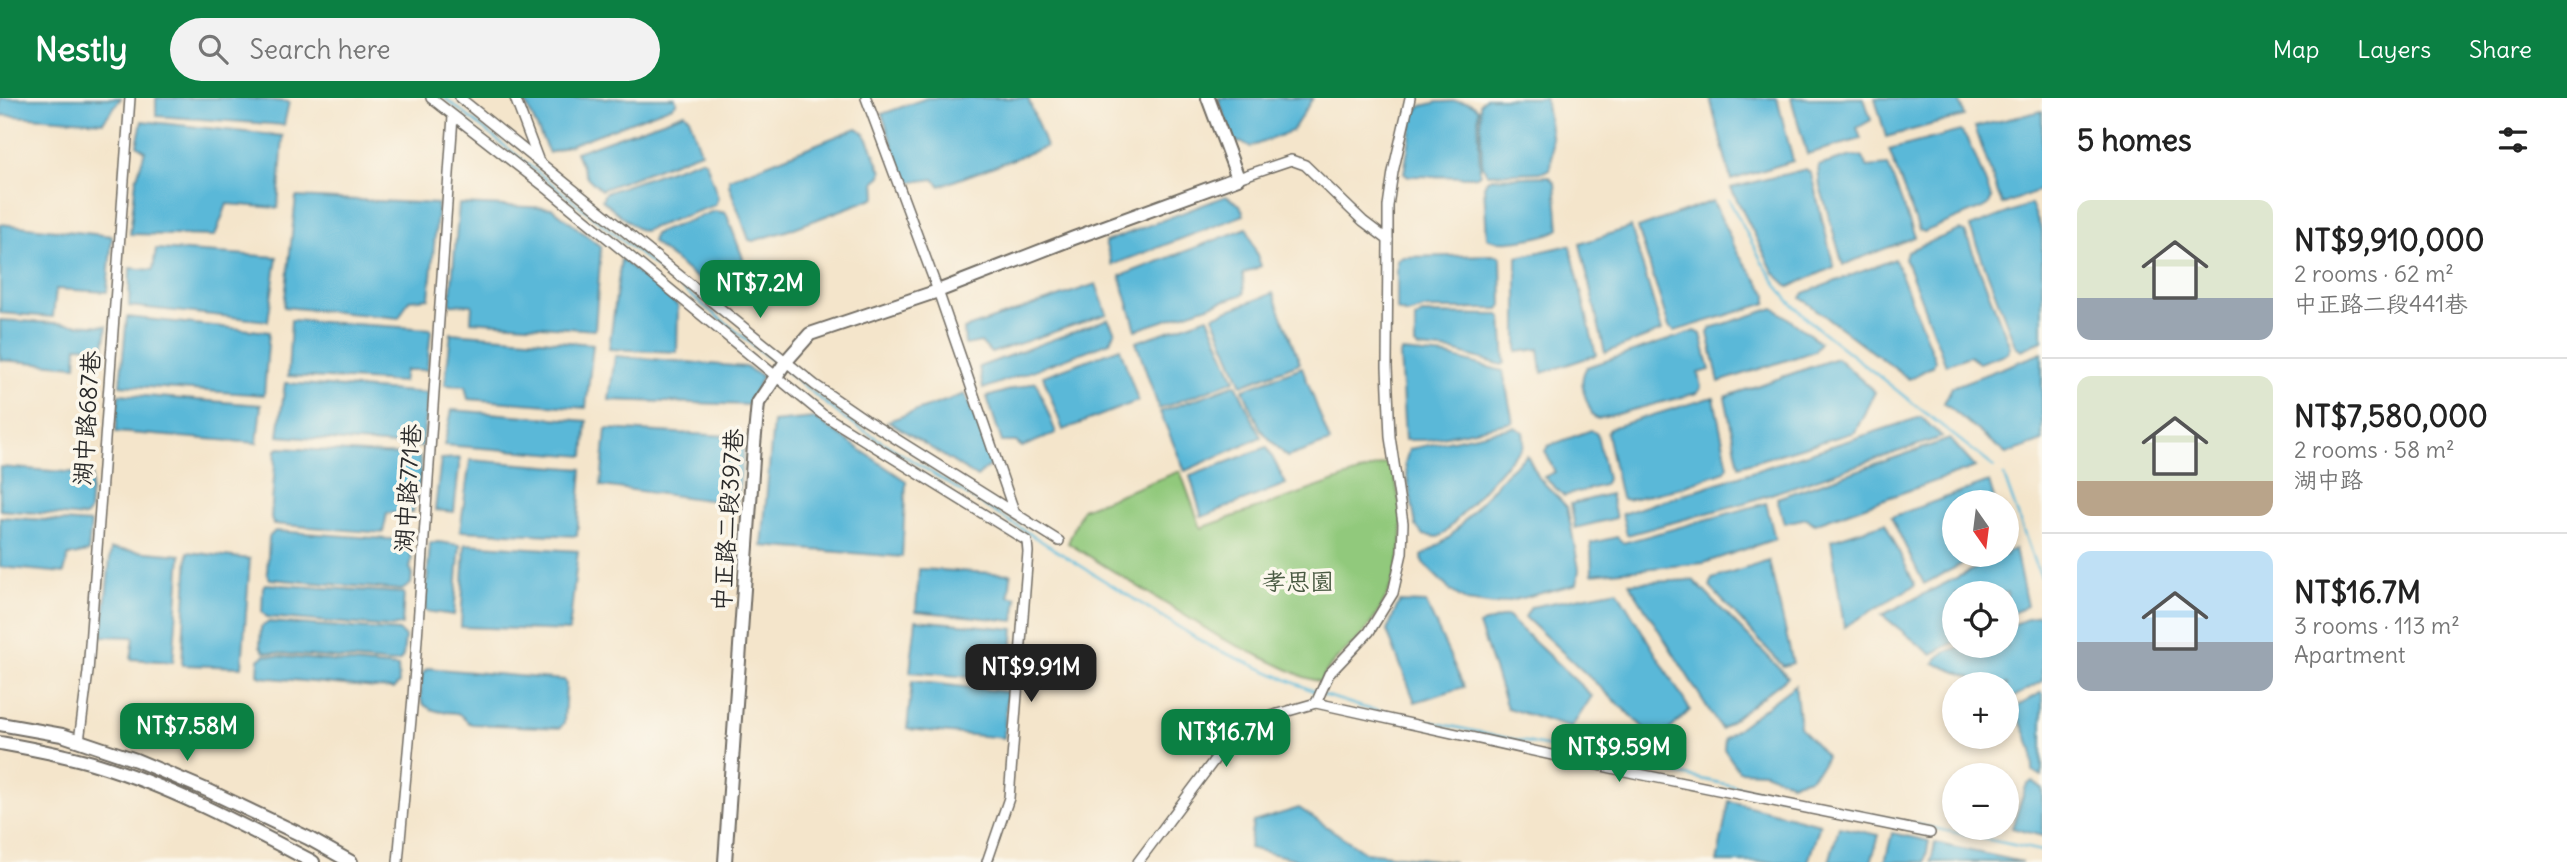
<!DOCTYPE html>
<html lang="en">
<head>
<meta charset="utf-8">
<style>
  body { margin:0; font-family:Delius,"LXGW WenKai TC",sans-serif; background:#f2f2f2; color:#222; height:100vh; display:flex; flex-direction:column; font-size:26px; white-space:nowrap }
  * { box-sizing:border-box; margin:0 }
  p { font-size:23px; color:#767676 }
  .icon { flex:none; width:38px; height:38px; fill:none; stroke:currentColor; stroke-width:2; stroke-linecap:round; stroke-linejoin:round }
  .map { position:relative; flex:1; overflow:hidden }
  .side { display:flex; flex-direction:column; background:#fff; width:525px }
  .side>* { flex:none }
  .needle { width:46px; rotate:166deg }
  .fabs { position:absolute; left:1942px; top:392px; display:grid; gap:14px }
  .fabs a { display:grid; place-items:center; width:77px; height:77px; border-radius:50%; background:#fff; box-shadow:0 4px 10px #0003; font-size:35px }
  .price { position:absolute; translate:-50% -60px; padding:0 16px; border-radius:14px; background:#0b8043; color:#fff; font-size:23px; line-height:46px; filter:drop-shadow(0 2px 4px #0008) }
  .price::after { content:''; position:absolute; left:50%; top:42px; width:21px; height:16px; margin-left:-10px; background:inherit; clip-path:polygon(0 0,100% 0,50% 100%) }
  .price.active { background:#222; color:#fff }
  ul { padding:0; list-style:none }
  li { display:flex; align-items:center; gap:21px; height:175px; padding:0 35px }
  li+li { border-top:2px solid #e0e0e0 }
  li span { display:grid; place-items:center; flex:none; width:196px; height:140px; border-radius:14px; color:#555 }
  li>.icon { margin-inline-start:auto }
  span .icon { width:84px; height:84px; fill:#fffc; stroke-width:1 }
  li b { font-size:30px }
  h2 { display:flex; justify-content:space-between; align-items:center; height:84px; padding:0 35px; font-size:30px }
  header { display:flex; align-items:center; gap:42px; box-sizing:border-box; height:98px; padding:0 35px; background:#0b8043; color:#fff }
  header strong { font-size:33px }
  nav { display:flex; gap:38px; margin-inline-start:auto; font-size:24px }
  .search { width:490px; height:63px; background:#f2f2f2; display:flex; align-items:center; gap:18px; box-sizing:border-box; padding:0 24px; border-radius:38px; color:#767676; font-size:26px }
  main { display:flex; flex:1; min-height:0 }
  .map>svg:first-child { display:block }
  .green { fill:#91c97b; stroke:#5e7a53; stroke-width:2 }
  .water { fill:#5ab8d8; stroke:#427282; stroke-width:2 }
  .lines { fill:none; stroke-linecap:round; stroke-linejoin:round }
  .stream { stroke:#5ab8d8; stroke-width:2.5 }
  .street-casing { stroke:#716c63; stroke-width:12 }
  .secondary-casing { stroke:#716c63; stroke-width:16 }
  .street { stroke:#fff; stroke-width:9 }
  .secondary { stroke:#fff; stroke-width:12 }
  .labels { text-anchor:middle; stroke-width:7; stroke-linejoin:round; paint-order:stroke }
  .street-label { font-size:24px; fill:#2b2b2b; stroke:#fbf7ec }
  .park-label { font-size:24px; fill:#4a5a43; stroke:#fbf7ec }
</style>
</head>
<body>
<header>
<strong>Nestly</strong>
<div class="search"><svg class="icon" aria-label="search" viewBox="0 0 24 24"><circle cx="10" cy="10" r="6"/><path d="M15 15l6 6"/></svg>Search here</div>
<nav><a>Map</a><a>Layers</a><a>Share</a></nav>
</header>
<main>
<div class="map">
<svg width="2042" height="764" viewBox="0 0 2042 764">
  <rect width="100%" height="100%" fill="#fbf7ec"/>
  <filter id="ink" filterUnits="userSpaceOnUse"><feTurbulence type="fractalNoise" baseFrequency=".0143" numOctaves="2"/><feDisplacementMap in="SourceGraphic" scale="14" xChannelSelector="R" yChannelSelector="G"/><feConvolveMatrix kernelMatrix="1 2 1 2 8 2 1 2 1" color-interpolation-filters="sRGB"/></filter>
  <filter id="wash" filterUnits="userSpaceOnUse"><feTurbulence type="fractalNoise" baseFrequency=".00686" numOctaves="4" result="noise"/><feDisplacementMap in="SourceGraphic" scale="28" xChannelSelector="R" yChannelSelector="G"/><feGaussianBlur stdDeviation="1.57" result="paint"/><feColorMatrix in="noise" values="0 0 0 0 0 0 0 0 0 0 0 0 0 0 0 0 0 1.4 0 .05"/><feComposite in="paint" operator="in"/></filter>
  <g filter="url(#wash)">
    <rect width="100%" height="100%" fill="#f4e5cb"/>
    <!-- green -->
    <path class="green" d="M 1392,363 C 1395,382 1400,402 1402,422 C 1404,460 1390,502 1366,532 C 1353,550 1328,563 1321,584 L 1304,579 L 1223,541 L 1068,445 L 1082,411 L 1180,373 L 1201,430 Z"/>
    <!-- water -->
    <g class="water">
      <polygon points="0,0 121,0 103,24 0,17"/>
      <polygon points="156,0 241,0 289,4 284,27 156,18"/>
      <polygon points="528,0 675,0 677,4 673,8 549,55 526,6"/>
      <polygon points="927,0 1028,0 1046,49 940,88 934,81 906,85 882,16"/>
      <polygon points="1218,0 1313,0 1292,33 1250,49 1244,45 1234,44"/>
      <path d="M 1486,0 L 1545,0 C 1548,22 1556,50 1550,71 L 1543,74 L 1488,76 L 1482,68 L 1480,5 Z"/>
      <polygon points="1710,0 1777,0 1793,63 1731,82"/>
      <polygon points="1791,0 1864,0 1871,22 1857,30 1861,41 1807,56"/>
      <polygon points="1875,0 1959,0 1964,18 1886,39"/>
      <path d="M 1438,4 C 1452,4 1469,0 1478,11 L 1480,75 L 1477,79 L 1408,78 L 1404,75 L 1414,14 L 1422,8 Z"/>
      <polygon points="2042,13 2042,91 2002,107 1975,29"/>
      <polygon points="685,15 689,19 701,54 601,92 586,78 576,54"/>
      <polygon points="142,23 283,38 278,110 227,106 215,138 130,136 136,82 145,53 137,47"/>
      <path d="M 857,30 C 871,37 874,60 882,73 L 881,78 L 875,83 L 876,99 L 786,133 L 753,143 L 749,142 L 729,87 L 729,81 Z"/>
      <polygon points="1960,33 1969,43 1992,101 1987,108 1924,134 1919,132 1889,52"/>
      <polygon points="1852,58 1862,59 1867,69 1888,67 1915,139 1843,167 1820,88 1818,68"/>
      <polygon points="701,61 706,64 718,100 715,107 643,133 636,130 602,102 605,95"/>
      <polygon points="1806,71 1811,76 1834,169 1789,189 1774,175 1731,90"/>
      <path d="M 1549,78 L 1555,85 L 1559,131 C 1548,139 1499,148 1487,140 L 1484,88 L 1487,82 L 1493,80 Z"/>
      <polygon points="1226,98 1240,107 1244,117 1112,167 1105,144"/>
      <polygon points="296,99 438,106 429,200 409,202 399,220 284,209"/>
      <polygon points="1713,103 1738,156 1767,196 1767,205 1675,233 1669,229 1638,130"/>
      <polygon points="459,106 552,110 601,149 595,232 471,223 472,207 450,206"/>
      <polygon points="2031,106 2042,132 2042,243 2021,252 2015,247 1970,129"/>
      <polygon points="714,113 726,115 750,179 725,199 720,199 652,144 654,136"/>
      <polygon points="0,126 112,138 107,194 56,191 53,219 0,215"/>
      <polygon points="1631,129 1662,233 1605,255 1580,146"/>
      <polygon points="1247,130 1261,168 1243,176 1244,196 1136,232 1120,178"/>
      <polygon points="1960,132 1965,134 2010,249 2007,255 1979,265 1969,258 1946,267 1905,160 1907,153"/>
      <polygon points="1570,147 1596,257 1542,275 1539,251 1517,254 1517,159"/>
      <polygon points="156,151 277,159 268,223 129,208 130,170 153,172"/>
      <polygon points="1497,157 1501,160 1502,207 1499,211 1424,211 1407,216 1397,212 1397,162 1403,159"/>
      <polygon points="621,161 678,208 677,254 609,251"/>
      <polygon points="1895,161 1935,262 1933,268 1909,281 1801,200 1804,195"/>
      <polygon points="1096,186 1107,216 991,255 981,244 965,247 964,231"/>
      <polygon points="1273,195 1300,265 1242,287 1213,218"/>
      <polygon points="1774,210 1820,244 1815,253 1719,284 1708,235 1711,230"/>
      <polygon points="1422,216 1499,217 1502,220 1505,265 1502,267 1453,253 1418,250 1415,247 1415,221"/>
      <polygon points="127,219 269,234 264,297 120,287"/>
      <polygon points="1208,219 1235,282 1159,311 1136,244"/>
      <polygon points="1108,221 1115,234 1110,244 983,291 979,269"/>
      <polygon points="0,222 107,228 104,249 77,248 76,268 0,262"/>
      <polygon points="291,222 431,231 427,272 405,272 403,284 288,278"/>
      <path d="M 1695,233 L 1701,236 L 1710,272 L 1698,275 L 1701,290 L 1697,295 L 1598,321 L 1593,318 C 1587,302 1576,285 1587,269 Z"/>
      <polygon points="451,235 593,246 586,310 468,301 465,288 445,287"/>
      <polygon points="1120,250 1138,303 1063,332 1043,278"/>
      <polygon points="1402,254 1447,258 1503,273 1513,324 1427,342 1405,342 1400,256"/>
      <polygon points="2042,255 2042,343 2006,356 1944,305 1952,289"/>
      <polygon points="615,258 745,269 762,278 749,307 609,302"/>
      <polygon points="1837,260 1875,294 1855,334 1739,368 1725,299"/>
      <polygon points="1302,269 1330,344 1287,359 1261,332 1243,291"/>
      <polygon points="1036,284 1056,335 1022,349 1016,344 1002,344 987,299"/>
      <polygon points="285,285 428,295 422,349 278,338"/>
      <polygon points="1236,286 1261,339 1185,373 1160,314"/>
      <polygon points="119,296 261,307 257,345 116,334"/>
      <polygon points="965,296 993,364 977,379 888,323"/>
      <polygon points="1709,300 1714,300 1728,368 1725,373 1672,392 1627,402 1621,400 1607,335 1610,330"/>
      <polygon points="452,312 587,323 584,358 444,347"/>
      <polygon points="1921,319 1942,339 1744,405 1627,437 1622,416"/>
      <polygon points="814,320 906,383 902,459 762,448 773,324"/>
      <path d="M 1515,329 L 1523,334 C 1525,347 1525,350 1514,357 L 1445,435 L 1438,439 L 1423,437 L 1416,428 L 1405,366 L 1409,351 Z"/>
      <polygon points="606,331 745,339 737,406 601,388"/>
      <polygon points="1591,332 1597,336 1607,381 1604,387 1564,398 1544,379 1555,374 1545,353 1548,348"/>
      <polygon points="1950,341 1975,369 1814,426 1807,420 1784,425 1777,400"/>
      <polygon points="1267,349 1286,386 1202,419 1190,378"/>
      <path d="M 280,350 L 419,358 C 425,374 417,398 412,415 L 387,415 L 383,435 L 273,426 L 271,420 L 276,352 Z"/>
      <polygon points="1527,357 1539,380 1567,409 1579,471 1577,486 1494,507 1467,503 1451,493 1423,465 1422,458 1450,439 1506,375"/>
      <polygon points="460,360 454,414 435,412 441,361"/>
      <polygon points="470,362 582,371 577,438 460,433"/>
      <polygon points="0,369 92,376 89,414 85,419 0,412"/>
      <polygon points="1989,384 1995,404 1955,404 1955,457 1979,457 1924,486 1891,419"/>
      <polygon points="1610,396 1616,420 1575,430 1571,406"/>
      <polygon points="1766,405 1775,441 1704,465 1592,476 1591,445 1617,439 1623,445"/>
      <polygon points="0,419 91,425 88,454 68,458 64,475 0,469"/>
      <polygon points="1885,425 1915,487 1844,529 1831,442"/>
      <path d="M 275,433 L 402,442 C 410,451 414,458 410,470 L 412,474 L 411,486 L 402,492 L 270,481 L 267,476 L 269,439 Z"/>
      <polygon points="438,444 460,447 454,517 425,513 430,445"/>
      <polygon points="465,446 578,453 569,533 461,529"/>
      <polygon points="111,451 181,457 173,564 131,561 134,539 102,538"/>
      <polygon points="2015,451 2027,508 2007,518 2007,495 1955,495 1955,544 1931,556 1882,517 2002,457 2007,457 2007,454"/>
      <polygon points="188,454 250,461 242,569 182,567"/>
      <polygon points="1769,463 1793,565 1783,568 1710,489 1712,481"/>
      <polygon points="919,471 1011,476 1009,498 1017,500 1014,523 916,513"/>
      <polygon points="1693,482 1788,579 1721,631 1629,485"/>
      <polygon points="265,486 404,495 402,527 391,529 267,519 262,514 263,489"/>
      <polygon points="1617,492 1690,612 1658,643 1525,519 1531,509"/>
      <polygon points="1399,504 1426,505 1464,589 1415,604 1387,533"/>
      <path d="M 2037,517 L 2042,520 L 2042,583 L 2007,603 L 2007,586 L 1982,586 L 1970,579 L 1934,565 C 1945,544 1987,548 2007,548 L 2007,529 Z"/>
      <polygon points="1507,518 1592,598 1571,630 1507,610 1479,527"/>
      <polygon points="916,522 1014,531 1009,582 910,574"/>
      <polygon points="269,524 399,533 405,539 403,558 400,563 392,565 264,554 260,548 261,529"/>
      <polygon points="265,557 398,569 399,585 394,591 376,590 261,579 258,576 259,562"/>
      <path d="M 428,570 L 564,582 L 566,585 L 564,625 L 560,630 L 472,626 C 465,624 464,619 459,616 C 454,614 447,614 442,614 C 415,610 420,597 422,576 Z"/>
      <polygon points="912,583 1007,594 1004,640 907,631"/>
      <polygon points="1795,587 1800,629 1826,658 1822,667 1810,680 1791,685 1764,674 1739,673 1724,651 1725,640"/>
      <polygon points="2042,594 2042,678 2033,673 2032,651 2015,610"/>
      <polygon points="2032,683 2042,691 2042,738 2012,730 2026,688"/>
      <polygon points="1729,703 1820,726 1808,764 1717,764"/>
      <polygon points="1299,710 1365,754 1454,764 1307,764 1249,750 1253,724"/>
      <polygon points="1839,729 1879,737 1871,764 1829,764"/>
      <polygon points="1892,735 1929,743 1925,764 1885,764"/>
      <polygon points="1935,745 2022,764 1931,764"/>
    </g>
    <g class="lines">
      <!-- stream -->
      <g class="stream">
        <polyline points="445,0 778,267"/>
        <polyline points="1729,102 1762,164 1787,201 1814,227 1994,369"/>
        <polyline points="786,273 844,320 1209,548 1318,595"/>
        <polyline points="2004,378 2035,466 2042,480"/>
        <polyline points="1324,597 1365,610 2042,753"/>
      </g>
    </g>
  </g>
  <g filter="url(#ink)">
    <g class="lines">
      <!-- street casing -->
      <g class="street-casing">
        <g id="street">
          <polyline points="431,0 549,92 822,316 1027,443 1028,454 1009,700 987,764"/>
          <polyline points="460,0 815,287 866,322 1059,443"/>
          <polyline points="515,0 538,61"/>
          <polyline points="866,0 938,193 1014,413"/>
          <polyline points="1238,80 1291,62 1305,67 1363,123 1388,142"/>
          <polyline points="1316,605 1634,675 1930,735"/>
          <polyline points="79,643 88,574 130,0"/>
          <polyline points="398,764 413,599 453,18"/>
          <polyline points="1138,764 1230,641 1257,622 1316,605 1329,576 1369,534 1393,495 1402,455 1403,425 1390,339 1387,269 1388,142 1388,108 1393,74 1410,0"/>
        </g>
      </g>
      <!-- secondary casing -->
      <g class="secondary-casing">
        <g id="secondary">
          <polyline points="0,626 62,637 136,662 209,693 308,740 351,764"/>
          <path d="M 0,645 C 33,651 67,657 99,667 C 174,690 244,728 313,764"/>
          <polyline points="725,764 754,347 758,305 787,262 810,236 938,193 1074,140 1238,80 1208,0"/>
        </g>
      </g>
      <!-- street -->
      <use href="#street" class="street"/>
      <!-- secondary -->
      <use href="#secondary" class="secondary"/>
    </g>
  </g>
  <g class="labels">
    <!-- street labels -->
    <g class="street-label">
      <text transform="translate(87 320) rotate(-86)" y="8">湖中路687巷</text>
      <text transform="translate(408 390) rotate(-86)" y="8">湖中路771巷</text>
      <text transform="translate(728 422) rotate(-86)" y="8">中正路二段397巷</text>
    </g>
    <!-- park labels -->
    <g class="park-label">
      <text x="1298" y="492">孝思園</text>
    </g>
  </g>
</svg>
<div class="fabs">
<a><svg class="needle" viewBox="-14 -14 28 28"><path d="M0-13l5 13h-10z" fill="#e53935"/><path d="M0 13l5-13h-10z" fill="#767676"/></svg></a>
<a><svg class="icon" aria-label="locate" viewBox="0 0 24 24"><circle cx="12" cy="12" r="6"/><path d="M12 2v4M12 18v4M2 12h4M18 12h4"/></svg></a>
<a>+</a>
<a>−</a>
</div>
<b class="price" style="left:760px;top:222px">NT$7.2M</b>
<b class="price active" style="left:1031px;top:606px">NT$9.91M</b>
<b class="price" style="left:187px;top:665px">NT$7.58M</b>
<b class="price" style="left:1226px;top:671px">NT$16.7M</b>
<b class="price" style="left:1619px;top:686px">NT$9.59M</b>
</div>
<section class="side">
<h2>5 homes<svg class="icon" aria-label="filters" viewBox="0 0 24 24"><path d="M4 7h16M4 17h16"/><circle cx="9" cy="7" r="2"/><circle cx="15" cy="17" r="2"/></svg></h2>
<ul>
<li><span style="background:linear-gradient(#dfe7d0 70%,#9aa5b1 0)"><svg class="icon" aria-label="home" viewBox="0 0 24 24"><path d="M3 11l9-7 9 7M6 9v11h12V9"/></svg></span><div><b>NT$9,910,000</b><p>2 rooms · 62 m²</p><p>中正路二段441巷</p></div></li>
<li><span style="background:linear-gradient(#dfe7d0 75%,#b9a48a 0)"><svg class="icon" aria-label="home" viewBox="0 0 24 24"><path d="M3 11l9-7 9 7M6 9v11h12V9"/></svg></span><div><b>NT$7,580,000</b><p>2 rooms · 58 m²</p><p>湖中路</p></div></li>
<li><span style="background:linear-gradient(#bfe0f5 65%,#9aa5b1 0)"><svg class="icon" aria-label="home" viewBox="0 0 24 24"><path d="M3 11l9-7 9 7M6 9v11h12V9"/></svg></span><div><b>NT$16.7M</b><p>3 rooms · 113 m²</p><p>Apartment</p></div></li>
</ul>
</section>
</main>
</body>
</html>
